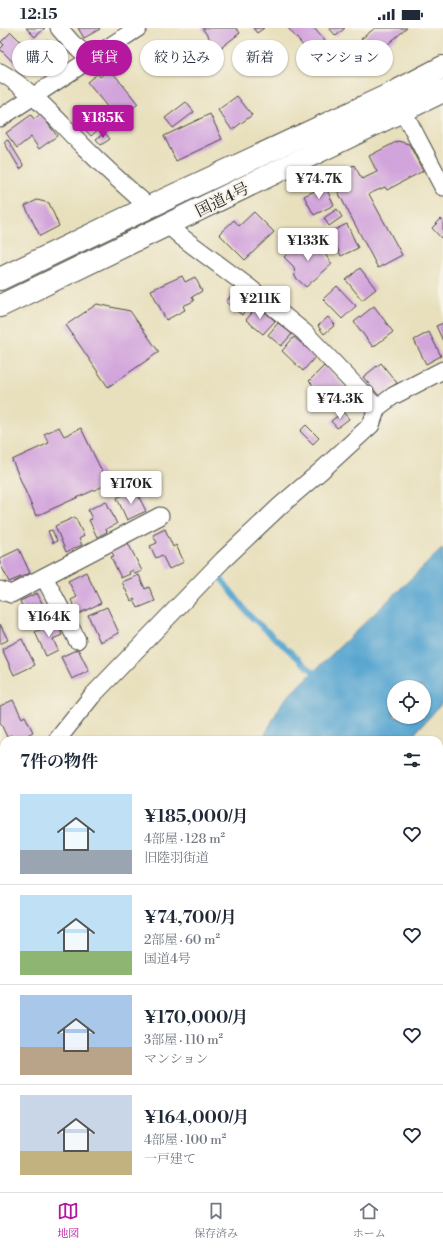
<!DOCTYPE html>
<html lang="ja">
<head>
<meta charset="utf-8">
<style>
  body { margin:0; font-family:"Libre Bodoni","Noto Serif JP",serif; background:#f6f6f7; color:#1f2937; height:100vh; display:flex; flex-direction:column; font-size:15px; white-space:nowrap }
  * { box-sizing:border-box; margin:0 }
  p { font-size:13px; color:#747a83 }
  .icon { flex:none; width:22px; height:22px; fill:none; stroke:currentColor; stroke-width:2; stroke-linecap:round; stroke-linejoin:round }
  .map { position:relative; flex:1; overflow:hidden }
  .sheet { position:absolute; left:0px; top:708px; width:443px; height:456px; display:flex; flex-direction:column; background:#fff; border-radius:12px 12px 0 0; box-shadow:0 1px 3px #0004 }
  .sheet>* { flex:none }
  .hud { position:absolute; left:12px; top:12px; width:419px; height:36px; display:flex; gap:8px }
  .controls { position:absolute; left:387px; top:652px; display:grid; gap:8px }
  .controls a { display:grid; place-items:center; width:44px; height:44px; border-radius:50%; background:#fff; box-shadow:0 1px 3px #0004; font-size:20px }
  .price { position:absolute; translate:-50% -34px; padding:0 9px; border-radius:4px; background:#fff; color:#222; font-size:13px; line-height:26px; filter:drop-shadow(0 1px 2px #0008) }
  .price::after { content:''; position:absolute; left:50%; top:24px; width:12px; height:9px; margin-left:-6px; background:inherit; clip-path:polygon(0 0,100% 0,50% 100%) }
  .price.on { background:#b5179e; color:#fff }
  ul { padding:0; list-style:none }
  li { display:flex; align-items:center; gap:12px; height:100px; padding:0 20px }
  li+li { border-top:1px solid #e0e1e3 }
  li span { display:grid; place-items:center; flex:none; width:112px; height:80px; border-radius:0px; color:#555 }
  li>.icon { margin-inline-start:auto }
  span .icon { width:48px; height:48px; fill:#fffc; stroke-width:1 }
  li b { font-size:17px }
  h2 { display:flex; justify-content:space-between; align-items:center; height:48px; padding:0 20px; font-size:17px }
  .tag { padding:0 14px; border-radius:18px; background:#fff; box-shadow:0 1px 3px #0004; font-size:14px; line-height:36px }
  .tag.on { background:#b5179e; color:#fff }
  .status { display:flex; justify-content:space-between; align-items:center; height:28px; padding:0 20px; background:#fff; direction:ltr }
  .status svg { height:11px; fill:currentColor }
  .tab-bar { display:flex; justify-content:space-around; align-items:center; height:56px; border-top:1px solid #e0e1e3; background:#fff; font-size:11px; color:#747a83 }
  .tab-bar a { display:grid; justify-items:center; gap:2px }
  .tab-bar .on { color:#b5179e }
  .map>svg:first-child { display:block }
  .water { fill:#56a5d0; stroke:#40687e; fill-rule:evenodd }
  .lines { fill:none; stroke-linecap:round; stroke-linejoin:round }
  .stream { stroke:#56a5d0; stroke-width:5.5 }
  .building { fill:#d2a4dc }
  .street-casing { stroke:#474641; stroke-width:19 }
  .highway-casing { stroke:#474641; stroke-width:24 }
  .street { stroke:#fff; stroke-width:17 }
  .highway { stroke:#fff; stroke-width:22 }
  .labels { text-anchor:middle; stroke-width:4; stroke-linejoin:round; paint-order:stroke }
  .street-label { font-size:16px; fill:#2b2b2b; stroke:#f7f3e8 }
</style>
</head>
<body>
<div class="status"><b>12:15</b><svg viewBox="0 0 49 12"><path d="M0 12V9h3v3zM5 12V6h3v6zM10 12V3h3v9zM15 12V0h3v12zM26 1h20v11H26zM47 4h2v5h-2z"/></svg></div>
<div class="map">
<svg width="443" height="1164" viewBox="0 0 443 1164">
  <rect width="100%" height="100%" fill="#f7f3e8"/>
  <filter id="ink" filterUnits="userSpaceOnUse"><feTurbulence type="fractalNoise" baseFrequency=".025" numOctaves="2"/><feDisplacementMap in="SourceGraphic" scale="8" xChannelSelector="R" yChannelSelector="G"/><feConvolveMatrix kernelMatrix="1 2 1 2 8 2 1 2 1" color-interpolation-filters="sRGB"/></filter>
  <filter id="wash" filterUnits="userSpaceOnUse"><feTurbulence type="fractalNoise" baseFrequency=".012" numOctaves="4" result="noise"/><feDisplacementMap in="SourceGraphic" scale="16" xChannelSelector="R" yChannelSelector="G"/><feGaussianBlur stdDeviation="0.9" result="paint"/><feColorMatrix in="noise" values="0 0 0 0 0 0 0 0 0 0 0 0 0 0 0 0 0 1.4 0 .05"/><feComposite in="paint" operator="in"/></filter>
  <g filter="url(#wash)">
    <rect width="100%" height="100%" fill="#e8e0bd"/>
    <!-- water -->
    <g class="water">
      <path d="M 443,520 L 443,674 L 409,712 L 262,712 L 283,673 ZM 394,659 L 424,659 L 424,689 L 394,689 Z"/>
      <polygon points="88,1160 173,1160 174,1164 89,1164"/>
    </g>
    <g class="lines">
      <!-- stream -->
      <g class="stream">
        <polyline points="220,549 250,588 319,649"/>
        <polyline points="45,1164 49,1160"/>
      </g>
    </g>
    <g id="blocks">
      <!-- building -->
      <g class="building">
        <polygon points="26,0 45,0 35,9"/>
        <polygon points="78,0 99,0 100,1 84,10"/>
        <polygon points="202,0 236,0 240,5 218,22"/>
        <polygon points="253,0 264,0 257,5"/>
        <polygon points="288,0 314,0 325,13 310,26"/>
        <polygon points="329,0 345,0 336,8"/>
        <polygon points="375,0 407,0 375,27 361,11"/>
        <polygon points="11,4 29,22 15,36 0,21 4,17 1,14"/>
        <polygon points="47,12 61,26 48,39 41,33 38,37 30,29"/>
        <polygon points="110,41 138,76 118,92 87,54 97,46 100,49"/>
        <polygon points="237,68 252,87 232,102 218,82"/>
        <polygon points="186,74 194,84 173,100 165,90"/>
        <polygon points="97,84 106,95 91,108 81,97"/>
        <polygon points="41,86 57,108 39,121 31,109 17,120 6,105 31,87 34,91"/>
        <polygon points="210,86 222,111 176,133 164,108"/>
        <polygon points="105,105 110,111 101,117 96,111"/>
        <polygon points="8,112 24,138 20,141 4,114"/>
        <polygon points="398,113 409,116 423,143 387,162 385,159 369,166 402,227 378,240 330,149 354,137 362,151 377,144 369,128"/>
        <polygon points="325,158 334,177 314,187 304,168"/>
        <polygon points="37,172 49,175 59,198 40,208 25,178"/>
        <polygon points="337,181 342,189 329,198 324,190"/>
        <polygon points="254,184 274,204 245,232 219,206 234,192 239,198"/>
        <polygon points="441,191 443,194 443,208 441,210 432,200"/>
        <polygon points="347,196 358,220 341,228 330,204"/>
        <polygon points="305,209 314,219 318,216 332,236 306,259 295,249 294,239 284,229"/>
        <polygon points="360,240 376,261 362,272 346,252"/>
        <polygon points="182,248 185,254 195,249 202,263 192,269 194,273 183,278 185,282 166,292 151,262"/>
        <polygon points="337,258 356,278 342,291 323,271"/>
        <polygon points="236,261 252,274 242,287 226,274"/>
        <polygon points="97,276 130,283 159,324 108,359 66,297"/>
        <polygon points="258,278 275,293 263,306 246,292"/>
        <polygon points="374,278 393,304 373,319 354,294"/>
        <polygon points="328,289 335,297 324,306 318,298"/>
        <polygon points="278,295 292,306 281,318 268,307"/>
        <polygon points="443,295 443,313 436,298"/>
        <polygon points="429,304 441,328 426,336 414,312"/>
        <polygon points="294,309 316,328 303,343 282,323"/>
        <polygon points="381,335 397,355 380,369 363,349"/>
        <polygon points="324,338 353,367 338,383 309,353"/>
        <polygon points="343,384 349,391 337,400 331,393"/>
        <polygon points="306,397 319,410 313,416 300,403"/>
        <polygon points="59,399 64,408 81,400 108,456 36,488 12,432 49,415 44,406"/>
        <polygon points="135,461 146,483 127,492 117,470"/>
        <polygon points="106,473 117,496 106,501 107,504 97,509 89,492 92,491 88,482"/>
        <polygon points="75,489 84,508 79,511 82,517 66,524 55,498"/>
        <polygon points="165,501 173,519 176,517 184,534 169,541 162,527 156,530 150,518 157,515 153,507"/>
        <polygon points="52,502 57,513 53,515 48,503"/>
        <polygon points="128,515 142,543 135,546 133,542 129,544 130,546 121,550 111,529 114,528 111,523"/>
        <polygon points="19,521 30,545 9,554 0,535 0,530"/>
        <polygon points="86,544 101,575 78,586 71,572 77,569 68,553"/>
        <polygon points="139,547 145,561 149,559 155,573 138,580 134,571 131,573 122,554"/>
        <polygon points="37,565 48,587 30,596 20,573"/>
        <polygon points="107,579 119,605 100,614 88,587"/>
        <polygon points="56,594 62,607 53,611 58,622 46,628 35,604"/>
        <polygon points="0,596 8,612 0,616"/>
        <polygon points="22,611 35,637 14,647 2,621"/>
        <polygon points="78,621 89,643 72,651 61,629"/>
        <polygon points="13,672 22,690 25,688 33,704 18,712 14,712 11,707 7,709 0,694 0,678"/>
      </g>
    </g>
  </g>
  <g filter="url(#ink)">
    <use href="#blocks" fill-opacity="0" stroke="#474641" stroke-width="1"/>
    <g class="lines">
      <!-- street casing -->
      <g class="street-casing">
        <g id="street">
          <polyline points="59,0 72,15 91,31"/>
          <path d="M 0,44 C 32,62 56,91 82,117 C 103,138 126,159 149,179"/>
          <polyline points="403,83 443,159"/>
          <polyline points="0,90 138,0"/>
          <polyline points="168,197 183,210 250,260 304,304 377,380"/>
          <polyline points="44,549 77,612"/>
          <polyline points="0,562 11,566 160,488"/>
          <polyline points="57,712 92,668 223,532 280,478 322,442 371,397 377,380 393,368 443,342"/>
          <polyline points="0,782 4,777"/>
        </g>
      </g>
      <!-- highway casing -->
      <g class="highway-casing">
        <g id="highway">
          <polyline points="0,251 149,179 393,65 443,39"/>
          <polyline points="0,278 443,63"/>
        </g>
      </g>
      <!-- street -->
      <use href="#street" class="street"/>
      <!-- highway -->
      <use href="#highway" class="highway"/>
    </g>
  </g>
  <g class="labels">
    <!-- street labels -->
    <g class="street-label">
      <text transform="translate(222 171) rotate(-26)" y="6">国道4号</text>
    </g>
  </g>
</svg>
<div class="controls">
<a><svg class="icon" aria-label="locate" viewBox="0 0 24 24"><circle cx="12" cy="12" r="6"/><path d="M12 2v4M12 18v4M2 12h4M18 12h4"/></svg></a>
</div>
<b class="price on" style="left:103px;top:111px">¥185K</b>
<b class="price" style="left:319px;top:172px">¥74.7K</b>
<b class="price" style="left:308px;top:234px">¥133K</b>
<b class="price" style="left:260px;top:292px">¥211K</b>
<b class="price" style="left:340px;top:392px">¥74.3K</b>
<b class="price" style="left:131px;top:477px">¥170K</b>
<b class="price" style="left:49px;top:610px">¥164K</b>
<div class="hud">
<a class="tag">購入</a>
<a class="tag on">賃貸</a>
<a class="tag">絞り込み</a>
<a class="tag">新着</a>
<a class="tag">マンション</a>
</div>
<section class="sheet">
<h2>7件の物件<svg class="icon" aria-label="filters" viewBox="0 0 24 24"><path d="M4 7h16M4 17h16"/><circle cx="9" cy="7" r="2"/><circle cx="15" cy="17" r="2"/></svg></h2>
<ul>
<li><span style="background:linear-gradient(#bfe0f5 70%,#9aa5b1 0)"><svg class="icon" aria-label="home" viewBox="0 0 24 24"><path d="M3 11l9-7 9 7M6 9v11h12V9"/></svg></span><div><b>¥185,000/月</b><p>4部屋 · 128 m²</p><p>旧陸羽街道</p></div><svg class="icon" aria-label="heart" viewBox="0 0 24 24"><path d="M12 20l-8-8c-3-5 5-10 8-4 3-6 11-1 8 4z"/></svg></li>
<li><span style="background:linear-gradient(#bfe0f5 70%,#8fb573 0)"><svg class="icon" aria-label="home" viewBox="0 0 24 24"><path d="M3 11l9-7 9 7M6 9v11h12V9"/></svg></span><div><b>¥74,700/月</b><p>2部屋 · 60 m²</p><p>国道4号</p></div><svg class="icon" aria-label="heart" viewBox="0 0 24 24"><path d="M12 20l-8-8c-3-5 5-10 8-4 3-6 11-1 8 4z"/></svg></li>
<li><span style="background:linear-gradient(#a9c7e8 65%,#b9a48a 0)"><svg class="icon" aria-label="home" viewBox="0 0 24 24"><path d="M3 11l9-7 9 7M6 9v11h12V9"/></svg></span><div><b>¥170,000/月</b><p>3部屋 · 110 m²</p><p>マンション</p></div><svg class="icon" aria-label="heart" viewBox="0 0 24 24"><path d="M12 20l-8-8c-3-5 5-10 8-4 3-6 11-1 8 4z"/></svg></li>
<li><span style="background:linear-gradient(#c9d6e8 70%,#c2b280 0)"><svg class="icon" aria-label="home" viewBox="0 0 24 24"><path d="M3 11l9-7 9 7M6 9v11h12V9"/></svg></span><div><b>¥164,000/月</b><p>4部屋 · 100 m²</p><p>一戸建て</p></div><svg class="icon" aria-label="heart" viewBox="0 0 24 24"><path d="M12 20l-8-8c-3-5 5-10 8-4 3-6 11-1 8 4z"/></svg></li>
</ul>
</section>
</div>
<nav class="tab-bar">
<a class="on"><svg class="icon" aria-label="map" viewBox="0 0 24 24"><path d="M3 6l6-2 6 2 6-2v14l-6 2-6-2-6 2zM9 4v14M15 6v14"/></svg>地図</a>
<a><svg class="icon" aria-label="saved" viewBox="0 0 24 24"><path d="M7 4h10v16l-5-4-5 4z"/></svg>保存済み</a>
<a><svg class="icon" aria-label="home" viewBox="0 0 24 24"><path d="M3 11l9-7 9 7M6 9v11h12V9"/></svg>ホーム</a>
</nav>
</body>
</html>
